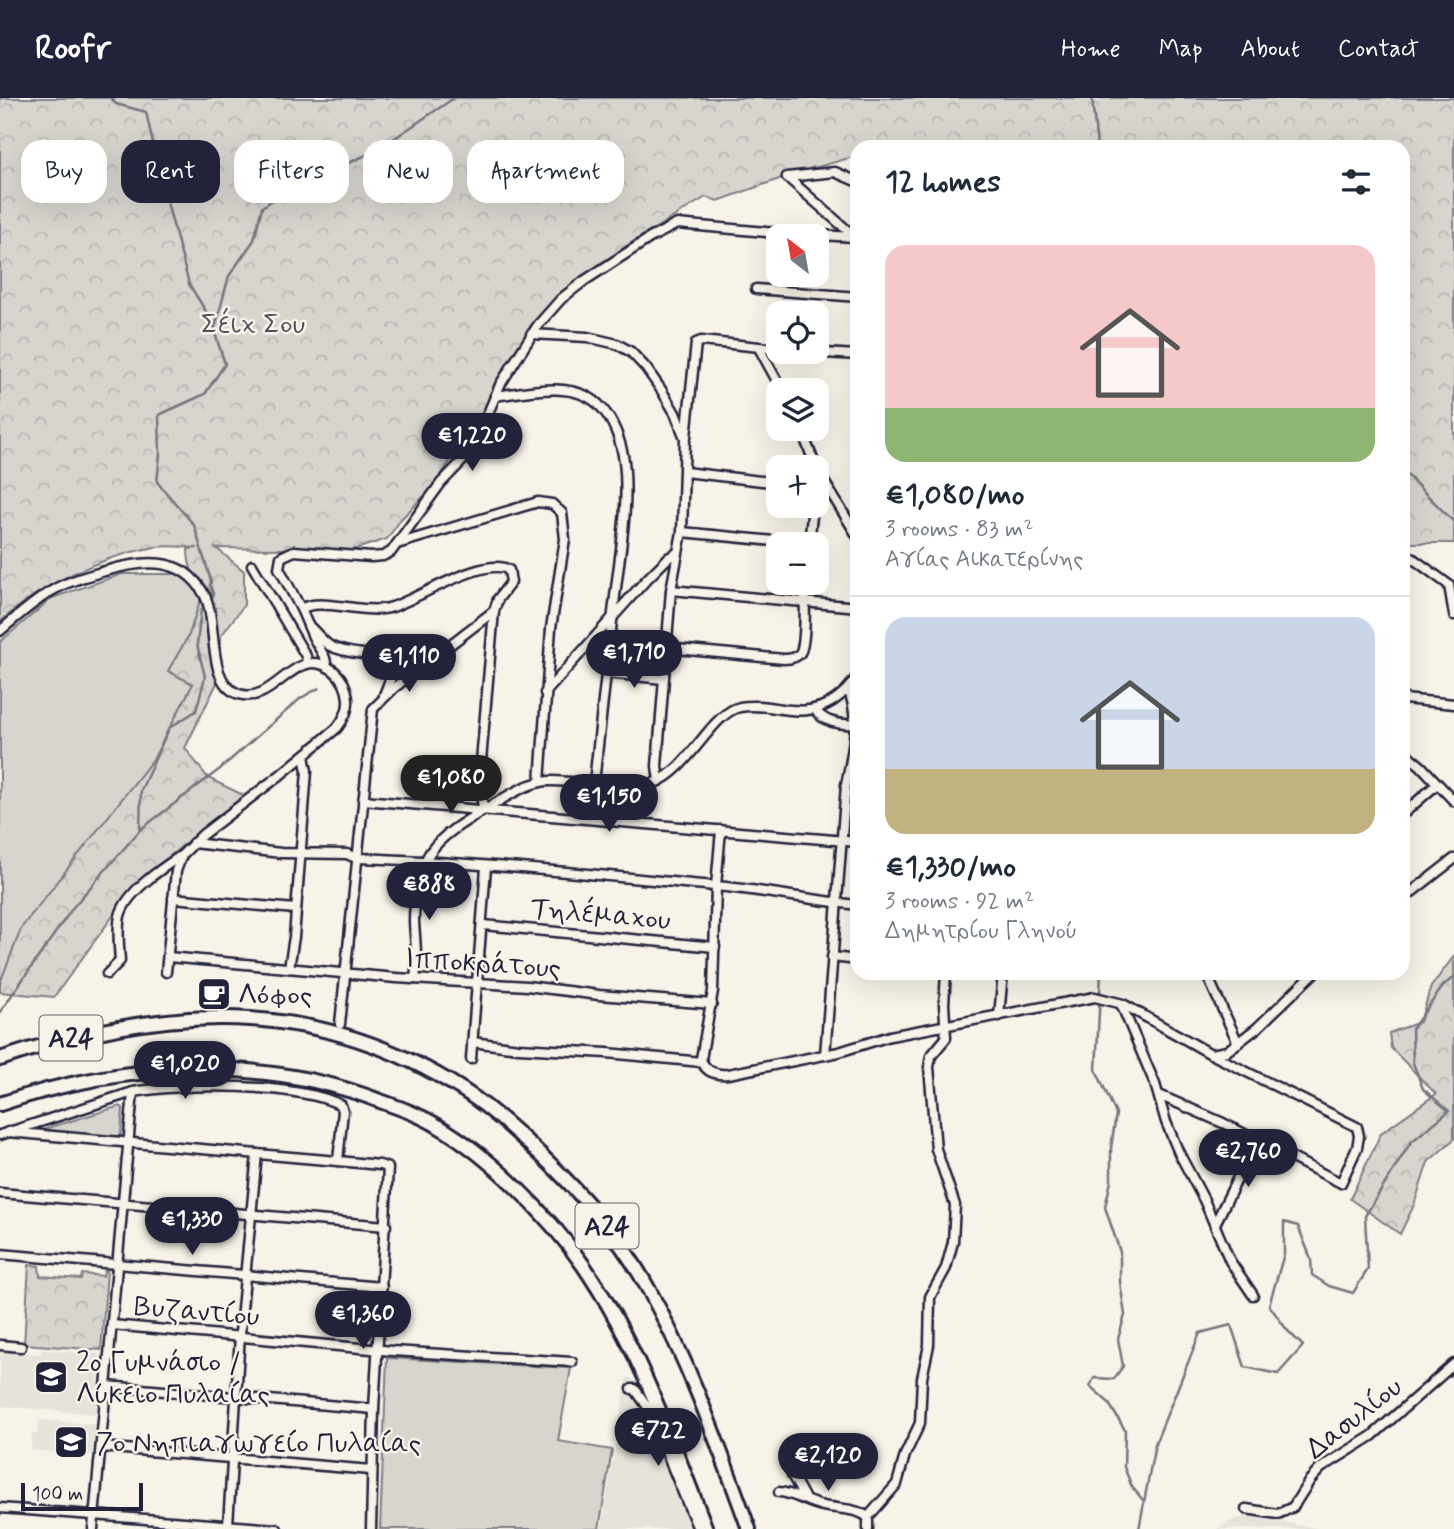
<!DOCTYPE html>
<html lang="en">
<head>
<meta charset="utf-8">
<style>
  body { margin:0; font-family:Mynerve,sans-serif; background:#f2f2f3; color:#1f2937; height:100vh; display:flex; flex-direction:column; font-size:26px; white-space:nowrap }
  * { box-sizing:border-box; margin:0 }
  p { font-size:23px; color:#747a83 }
  .icon { flex:none; width:38px; height:38px; fill:none; stroke:currentColor; stroke-width:2; stroke-linecap:round; stroke-linejoin:round }
  .map { position:relative; flex:1; overflow:hidden }
  .drawer { position:absolute; left:850px; top:42px; width:560px; height:840px; display:flex; flex-direction:column; background:#fff; border-radius:21px; box-shadow:0 7px 28px #0002 }
  .drawer>* { flex:none }
  .guide { position:absolute; left:21px; top:42px; width:665px; height:63px; display:flex; gap:14px }
  .needle { width:46px; rotate:329deg }
  .fabs { position:absolute; left:766px; top:126px; display:grid; gap:14px }
  .fabs a { display:grid; place-items:center; width:63px; height:63px; border-radius:14px; background:#fff; box-shadow:0 7px 28px #0002; font-size:35px }
  .scale { position:absolute; left:21px; bottom:18px; width:122px; box-sizing:border-box; padding-left:7px; border:4px solid #22223b; border-top:0; font-size:19px; line-height:24px; white-space:nowrap; color:#22223b; -webkit-text-stroke:5px #f7f3e8; paint-order:stroke }
  .price { position:absolute; translate:-50% -60px; padding:0 16px; border-radius:24px; background:#22223b; color:#fff; font-size:23px; line-height:46px; filter:drop-shadow(0 2px 4px #0008) }
  .price::after { content:''; position:absolute; left:50%; top:42px; width:21px; height:16px; margin-left:-10px; background:inherit; clip-path:polygon(0 0,100% 0,50% 100%) }
  .price.on { background:#222; color:#fff }
  ul { padding:0; list-style:none }
  li { display:grid; align-content:center; gap:14px; height:371px; padding:0 35px }
  li+li { border-top:2px solid #e0e1e3 }
  li span { display:grid; place-items:center; height:217px; border-radius:21px; color:#555 }
  li>.icon { margin-inline-start:auto }
  span .icon { width:126px; height:126px; fill:#fffc; stroke-width:1 }
  li b { font-size:30px }
  h2 { display:flex; justify-content:space-between; align-items:center; height:84px; padding:0 35px; font-size:30px }
  .tag { padding:0 24px; border-radius:21px; background:#fff; box-shadow:0 7px 28px #0002; font-size:24px; line-height:63px }
  .tag.on { background:#22223b; color:#fff }
  header { display:flex; align-items:center; gap:42px; box-sizing:border-box; height:98px; padding:0 35px; background:#22223b; color:#fff }
  header strong { font-size:33px }
  nav { display:flex; gap:38px; margin-inline-start:auto; font-size:24px }
  .map>svg:first-child { display:block }
  .built { fill:#e7e3db }
  .green { fill:#d8d5cf; stroke:#7d7c85; stroke-width:2 }
  .forest { fill:url(#forest-crowns); stroke:#7d7c85; stroke-width:2 }
  .lines { fill:none; stroke-linecap:round; stroke-linejoin:round }
  .stream { stroke:#76747f; stroke-width:2.5 }
  .minor-casing { stroke:#22223b; stroke-width:13 }
  .trunk-casing { stroke:#22223b; stroke-width:18 }
  .minor { stroke:#f7f3e8; stroke-width:8 }
  .trunk { stroke:#f7f3e8; stroke-width:12 }
  .labels { text-anchor:middle; stroke-width:5; stroke-linejoin:round; paint-order:stroke }
  .shield { fill:#f7f3e8; stroke:#62616f; stroke-width:2 }
  .shield-label { font-size:26px; font-weight:bold; fill:#22223b }
  .park-label { font-size:28px; fill:#504f60; stroke:#f7f3e8 }
  .street-label { font-size:28px; fill:#22223b; stroke:#f7f3e8 }
  .poi-label { font-size:28px; fill:#22223b; stroke:#f7f3e8; text-anchor:start }
</style>
</head>
<body>
<header>
<strong>Roofr</strong>
<nav><a>Home</a><a>Map</a><a>About</a><a>Contact</a></nav>
</header>
<div class="map">
<svg width="1454" height="1431" viewBox="0 0 1454 1431">
  <defs>
    <pattern id="forest-crowns" width="20" height="18" patternUnits="userSpaceOnUse" patternTransform="scale(1.75)"><rect width="20" height="18" fill="#d8d5cf"/><path d="M2 6a3 3 0 1 1 6 0M12 15a3 3 0 1 1 6 0" fill="none" stroke="#b9b7b3"/></pattern>
  </defs>
  <rect width="100%" height="100%" fill="#f7f3e8"/>
  <filter id="ink" filterUnits="userSpaceOnUse"><feTurbulence type="fractalNoise" baseFrequency=".0143" numOctaves="2"/><feDisplacementMap in="SourceGraphic" scale="14" xChannelSelector="R" yChannelSelector="G"/><feConvolveMatrix kernelMatrix="1 2 1 2 8 2 1 2 1" color-interpolation-filters="sRGB"/></filter>
  <g filter="url(#ink)">
    <!-- built -->
    <g class="built">
      <polygon points="0,1252 41,1256 42,1252 100,1256 96,1316 0,1308"/>
      <polygon points="627,1280 631,1280 697,1431 601,1431"/>
      <polygon points="39,1322 95,1326 92,1357 31,1352 32,1336 37,1336"/>
      <polygon points="1247,1419 1264,1421 1321,1431 1217,1431 1234,1421"/>
    </g>
    <!-- green -->
    <g class="green">
      <polygon points="122,476 186,476 203,494 189,537 168,573 193,586 154,660 22,829 0,885 0,544 52,500"/>
      <polygon points="120,1008 123,1010 121,1036 117,1040 45,1032 48,1030"/>
      <polygon points="387,1260 571,1270 558,1343 612,1352 599,1431 380,1431"/>
    </g>
    <!-- forest -->
    <g class="forest">
      <path d="M 0,0 L 1454,0 L 1454,445 L 1406,445 L 1404,443 L 1404,49 L 858,49 L 857,58 L 796,75 L 718,103 L 706,99 L 629,146 L 562,193 L 526,238 L 494,290 L 473,336 L 451,362 L 432,390 L 402,420 L 387,441 L 353,452 L 216,450 L 244,473 L 244,507 L 221,538 L 217,585 L 185,650 L 208,680 L 247,699 L 204,729 L 134,789 L 54,899 L 0,894 L 0,885 L 22,829 L 154,660 L 193,586 L 168,573 L 189,537 L 203,494 C 194,479 188,469 188,451 L 198,450 C 184,449 168,447 155,449 C 99,459 42,486 0,524 Z"/>
      <polygon points="1454,858 1454,1041 1428,1064 1414,1107 1400,1136 1350,1101 1381,1035 1436,996 1391,950 1389,935 1420,924 1431,889"/>
      <polygon points="29,1167 39,1168 40,1178 81,1181 82,1176 103,1178 104,1173 107,1173 101,1252 24,1246"/>
    </g>
    <g class="lines">
      <!-- stream -->
      <g class="stream">
        <polyline points="111,0 116,6 146,14 160,78 189,186 210,220 225,266 205,296 159,317 160,356 157,384 194,427 211,483 210,487 213,496 212,500"/>
        <polyline points="1092,0 1097,49"/>
        <polyline points="214,233 229,178 254,142 262,109 297,86 338,70 377,52 454,0"/>
        <polyline points="1404,374 1454,424"/>
        <polyline points="141,731 220,671 301,600 319,590"/>
        <polyline points="1101,875 1096,972 1116,1016 1111,1050 1111,1083 1105,1109 1120,1154 1120,1184 1125,1217 1118,1241 1123,1268 1114,1281 1094,1280 1090,1288 1108,1304 1125,1332 1124,1369 1132,1389 1143,1402"/>
        <polyline points="0,914 74,808 140,732 141,692 169,630 196,613 205,579 197,546 201,512"/>
        <polyline points="1139,1431 1155,1346 1200,1235 1231,1227 1245,1269 1278,1276 1303,1248 1287,1232 1269,1207 1284,1156 1284,1124 1298,1128 1311,1161 1312,1177 1329,1188 1353,1195 1368,1171 1365,1118 1411,1044 1449,1013 1423,991 1413,965 1412,931 1444,887 1454,879"/>
      </g>
      <!-- minor casing -->
      <g class="minor-casing">
        <g id="minor">
          <polyline points="787,79 856,140"/>
          <polyline points="787,79 835,74 858,84"/>
          <polyline points="756,191 858,199"/>
          <polyline points="531,236 587,239 617,246 631,254 646,270 662,293 675,315 685,340 682,434 671,492 657,668 659,683"/>
          <polyline points="759,250 782,292"/>
          <polyline points="807,254 858,257"/>
          <path d="M 495,298 C 526,294 572,282 598,306 C 613,320 621,343 624,363 C 629,403 621,449 616,490 C 608,555 601,620 594,685"/>
          <polyline points="801,331 816,369"/>
          <polyline points="686,339 696,245 701,243 779,251"/>
          <polyline points="817,372 858,439"/>
          <polyline points="685,374 779,385"/>
          <polyline points="682,434 804,446"/>
          <polyline points="397,446 538,404 552,406 562,415 565,441 551,530 540,684"/>
          <polyline points="809,446 813,408"/>
          <polyline points="1404,454 1449,487 1454,517"/>
          <polyline points="252,467 306,558 307,566"/>
          <polyline points="671,492 858,509"/>
          <path d="M 301,511 C 320,498 366,518 392,509 C 417,501 486,457 509,472 L 511,484 L 498,501 L 494,513 L 481,663 L 481,699 L 484,712"/>
          <path d="M 309,528 C 316,534 323,544 330,548 C 350,558 373,554 392,563 L 394,572 L 384,597"/>
          <path d="M 0,533 C 18,518 35,502 55,491 C 70,482 88,478 105,473 C 141,463 182,456 204,496 C 219,523 205,585 239,596 C 276,608 295,543 334,573 C 342,580 347,590 348,601 C 349,612 344,621 337,630 L 279,678 L 202,737 L 182,757 L 176,773 L 166,874"/>
          <path d="M 666,550 L 784,561 C 790,561 796,560 800,555 C 807,545 804,499 805,485"/>
          <polyline points="327,569 325,560 313,539 301,511 279,470 281,459 294,453 371,459 383,458 391,454 441,385 472,353 500,287 538,227 561,201 584,183 650,140 677,126 766,134 855,139"/>
          <polyline points="607,575 663,581"/>
          <polyline points="545,595 646,482 668,460 677,455"/>
          <polyline points="1404,601 1454,606"/>
          <path d="M 815,611 C 822,624 840,627 853,626"/>
          <polyline points="1404,654 1421,668 1454,703"/>
          <polyline points="363,702 858,744"/>
          <polyline points="1404,715 1436,687"/>
          <path d="M 721,732 L 716,788 L 713,893 L 701,961 C 705,974 716,977 728,976 L 839,954 L 890,938 L 1095,899 L 1123,906 L 1211,956 L 1357,1029 L 1359,1038 L 1357,1050 L 1341,1085 L 1223,1025 L 1159,997"/>
          <path d="M 193,745 L 281,755 L 347,756 L 356,760 C 476,764 596,777 715,788 C 763,792 810,802 858,807"/>
          <polyline points="173,800 295,811"/>
          <polyline points="1404,800 1454,761"/>
          <polyline points="483,827 715,849"/>
          <polyline points="168,859 396,880 527,888 599,897 712,906"/>
          <polyline points="832,859 858,862"/>
          <polyline points="289,870 294,839 307,673 304,658"/>
          <polyline points="1206,875 1238,945"/>
          <path d="M 107,876 L 120,863 C 119,848 117,832 120,818 C 126,794 162,770 182,757"/>
          <path d="M 415,881 C 418,862 415,843 414,823 C 414,806 419,771 429,756 C 441,737 467,722 486,711 C 505,700 526,684 549,683 C 580,682 625,695 654,685 C 689,673 711,615 740,609 C 773,603 800,624 833,603 C 844,595 852,588 858,576"/>
          <polyline points="1209,882 1218,875"/>
          <polyline points="1121,906 1155,986 1166,1024 1179,1055 1204,1102 1230,1163 1253,1197"/>
          <polyline points="999,918 1003,875"/>
          <polyline points="340,926 373,611 395,589 494,513"/>
          <polyline points="472,944 519,950 607,955 702,964"/>
          <polyline points="1211,956 1227,953 1257,930 1314,875"/>
          <path d="M 825,957 L 846,687 C 852,657 861,621 848,591"/>
          <polyline points="471,961 486,769"/>
          <polyline points="8,1034 338,1063 380,1067 388,1070 374,1311 371,1431"/>
          <path d="M 0,1037 L 133,994 C 181,985 298,985 341,1007 L 343,1013 L 338,1063"/>
          <polyline points="0,1095 386,1128"/>
          <polyline points="1215,1126 1256,1043"/>
          <polyline points="0,1156 382,1189"/>
          <polyline points="112,1227 393,1253 572,1264"/>
          <polyline points="0,1247 21,1249"/>
          <polyline points="106,1288 374,1311"/>
          <polyline points="632,1291 635,1291 647,1308 698,1431"/>
          <polyline points="101,1349 371,1372"/>
          <polyline points="790,1359 792,1377 804,1399"/>
          <path d="M 779,1394 C 795,1395 807,1405 823,1408 C 838,1411 856,1410 868,1419"/>
          <polyline points="0,1410 277,1431"/>
          <polyline points="1246,1411 1278,1416 1293,1409 1310,1382 1321,1370 1372,1338 1454,1266"/>
          <polyline points="228,1427 241,1221 257,1056"/>
          <polyline points="93,1431 133,994"/>
          <polyline points="868,1431 868,1419 897,1386 905,1357 920,1325 922,1280 929,1247 930,1199 946,1170 953,1144 955,1107 936,1051 929,969 931,958 946,940 944,906 946,875"/>
        </g>
      </g>
      <!-- trunk casing -->
      <g class="trunk-casing">
        <g id="trunk">
          <path d="M 0,961 C 162,907 313,896 463,992 C 491,1010 516,1033 540,1056 C 583,1097 620,1139 649,1192 C 691,1268 719,1350 749,1431"/>
          <path d="M 0,1006 C 121,965 260,956 380,1003 C 400,1010 420,1017 438,1028 C 490,1058 549,1118 583,1167 C 638,1247 671,1341 706,1431"/>
        </g>
      </g>
      <!-- minor -->
      <use href="#minor" class="minor"/>
      <!-- trunk -->
      <use href="#trunk" class="trunk"/>
    </g>
  </g>
  <!-- icons -->
  <defs>
    <g id="cafe-square" transform="scale(1.75)"><rect x="-9" y="-9" width="18" height="18" rx="4" fill="#22223b" stroke="#f7f3e8"/><path d="M-5.5-4.5H6V0H3Q3 3.5 0 3.5H-2.5Q-5.5 3.5-5.5 0ZM3-3.2v2h1.7v-2ZM-6 4.5H4V6H-6Z" fill="#fff"/></g>
    <g id="school-square" transform="scale(1.75)"><rect x="-9" y="-9" width="18" height="18" rx="4" fill="#22223b" stroke="#f7f3e8"/><path d="M0-5L7-2L0 1L-7-2ZM-4 1L0 2.5L4 1V4Q0 6-4 4Z" fill="#fff"/></g>
  </defs>
  <g fill-rule="evenodd">
    <use href="#cafe-square" x="214" y="896"/>
    <use href="#school-square" x="51" y="1279"/>
    <use href="#school-square" x="71" y="1344"/>
  </g>
  <g class="labels">
    <!-- shield labels -->
    <g class="shield">
      <rect x="39.5" y="917.5" width="63" height="45" rx="5"/>
      <rect x="575.5" y="1105.5" width="63" height="45" rx="5"/>
    </g>
    <g class="shield-label">
      <text x="71" y="949">Α24</text>
      <text x="607" y="1137">Α24</text>
    </g>
    <!-- park labels -->
    <g class="park-label">
      <text x="253" y="235">Σέιχ Σου</text>
    </g>
    <!-- street labels -->
    <g class="street-label">
      <text transform="translate(601 815) rotate(5)" y="10">Τηλέμαχου</text>
      <text transform="translate(483 864) rotate(4)" y="10">Ιπποκράτους</text>
      <text transform="translate(197 1212) rotate(5)" y="10">Βυζαντίου</text>
      <text transform="translate(1353 1319) rotate(-38)" y="10">Δασυλίου</text>
    </g>
    <!-- poi labels -->
    <g class="poi-label">
      <text x="238" y="906">Λόφος</text>
      <text x="76" y="1273">2o Γυμνάσιο /<tspan x="76" dy="32">Λύκειο Πυλαίας</tspan></text>
      <text x="96" y="1354">7ο Νηπιαγωγείο Πυλαίας</text>
    </g>
  </g>
</svg>
<div class="fabs">
<a><svg class="needle" viewBox="-14 -14 28 28"><path d="M0-13l5 13h-10z" fill="#e53935"/><path d="M0 13l5-13h-10z" fill="#747a83"/></svg></a>
<a><svg class="icon" aria-label="locate" viewBox="0 0 24 24"><circle cx="12" cy="12" r="6"/><path d="M12 2v4M12 18v4M2 12h4M18 12h4"/></svg></a>
<a><svg class="icon" aria-label="layers" viewBox="0 0 24 24"><path d="M12 4l9 5-9 5-9-5zM3 14l9 5 9-5"/></svg></a>
<a>+</a>
<a>−</a>
</div>
<div class="scale">100 m</div>
<b class="price" style="left:472px;top:375px">€1,220</b>
<b class="price" style="left:634px;top:592px">€1,710</b>
<b class="price" style="left:409px;top:596px">€1,110</b>
<b class="price on" style="left:451px;top:717px">€1,080</b>
<b class="price" style="left:609px;top:736px">€1,150</b>
<b class="price" style="left:429px;top:824px">€888</b>
<b class="price" style="left:185px;top:1003px">€1,020</b>
<b class="price" style="left:1248px;top:1091px">€2,760</b>
<b class="price" style="left:192px;top:1159px">€1,330</b>
<b class="price" style="left:363px;top:1253px">€1,360</b>
<b class="price" style="left:658px;top:1370px">€722</b>
<b class="price" style="left:828px;top:1395px">€2,120</b>
<div class="guide">
<a class="tag">Buy</a>
<a class="tag on">Rent</a>
<a class="tag">Filters</a>
<a class="tag">New</a>
<a class="tag">Apartment</a>
</div>
<section class="drawer">
<h2>12 homes<svg class="icon" aria-label="filters" viewBox="0 0 24 24"><path d="M4 7h16M4 17h16"/><circle cx="9" cy="7" r="2"/><circle cx="15" cy="17" r="2"/></svg></h2>
<ul>
<li><span style="background:linear-gradient(#f6c9c9 75%,#8fb573 0)"><svg class="icon" aria-label="home" viewBox="0 0 24 24"><path d="M3 11l9-7 9 7M6 9v11h12V9"/></svg></span><div><b>€1,080/mo</b><p>3 rooms · 83 m²</p><p>Αγίας Αικατερίνης</p></div></li>
<li><span style="background:linear-gradient(#c9d6e8 70%,#c2b280 0)"><svg class="icon" aria-label="home" viewBox="0 0 24 24"><path d="M3 11l9-7 9 7M6 9v11h12V9"/></svg></span><div><b>€1,330/mo</b><p>3 rooms · 92 m²</p><p>Δημητρίου Γληνού</p></div></li>
</ul>
</section>
</div>
</body>
</html>
